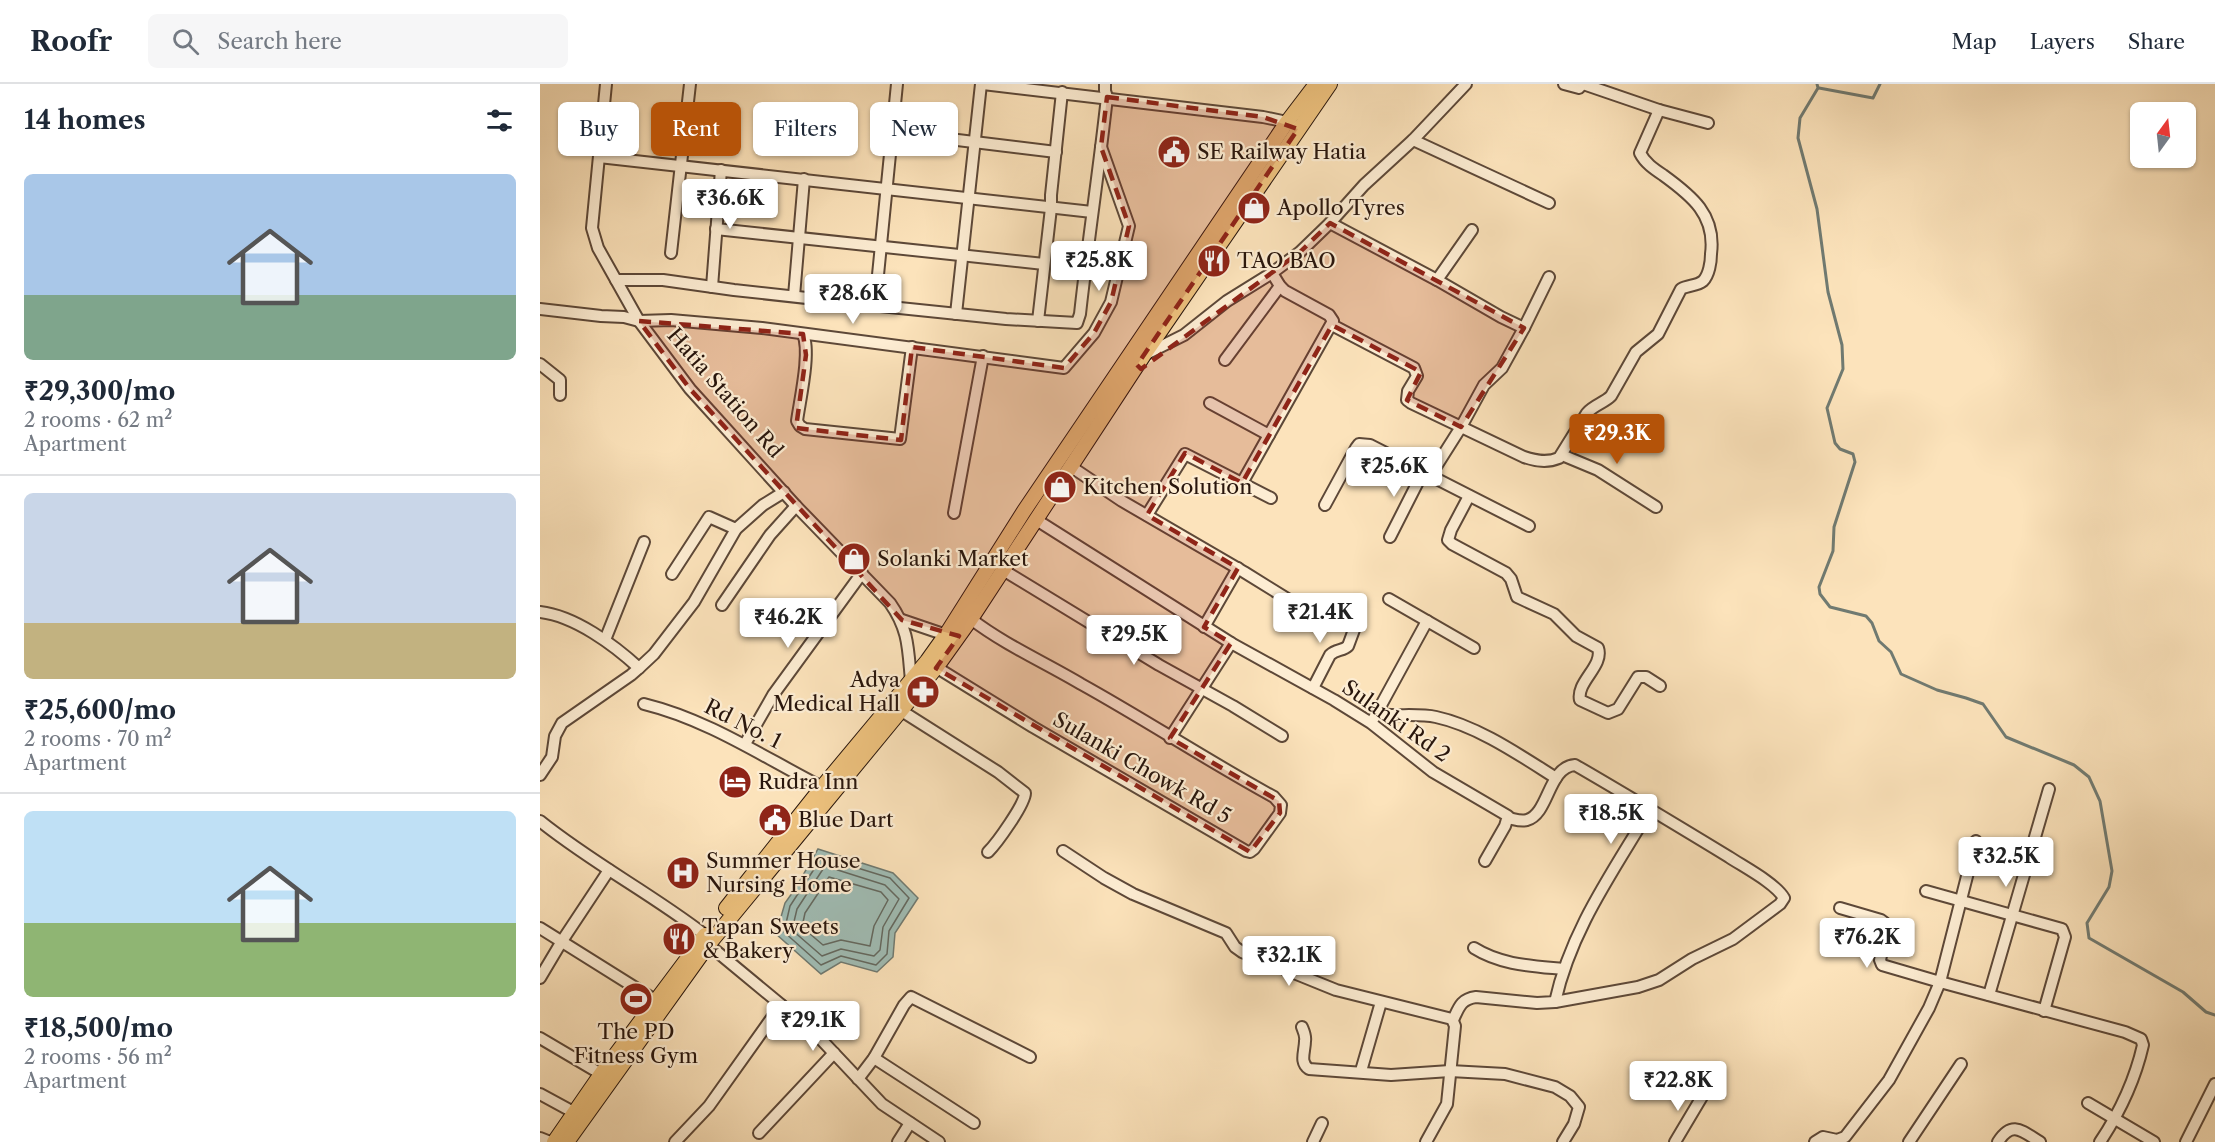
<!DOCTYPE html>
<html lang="en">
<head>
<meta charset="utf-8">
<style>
  body { margin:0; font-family:"Libre Caslon Text",serif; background:#f6f6f7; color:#1f2937; height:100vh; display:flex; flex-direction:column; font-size:22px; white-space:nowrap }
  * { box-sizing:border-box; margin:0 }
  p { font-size:20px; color:#747a83 }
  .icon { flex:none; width:33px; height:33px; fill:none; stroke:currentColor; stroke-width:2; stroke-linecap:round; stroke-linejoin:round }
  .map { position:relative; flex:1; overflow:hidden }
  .side { display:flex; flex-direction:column; background:#fff; width:540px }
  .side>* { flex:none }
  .banner { position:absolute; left:18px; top:18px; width:570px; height:54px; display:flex; gap:12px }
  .needle { width:39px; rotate:15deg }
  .fabs { position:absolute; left:1590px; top:18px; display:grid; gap:12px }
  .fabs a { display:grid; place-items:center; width:66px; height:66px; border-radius:9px; background:#fff; box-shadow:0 2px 4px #0004; font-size:30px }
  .price { position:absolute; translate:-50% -51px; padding:0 14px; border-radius:6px; background:#fff; color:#222; font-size:20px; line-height:39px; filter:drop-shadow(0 2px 3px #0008) }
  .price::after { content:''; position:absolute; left:50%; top:36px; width:18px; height:14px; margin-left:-9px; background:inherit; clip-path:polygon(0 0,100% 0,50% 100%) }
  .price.selected { background:#b45309; color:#fff }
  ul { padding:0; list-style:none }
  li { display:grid; align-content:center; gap:12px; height:318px; padding:0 24px }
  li+li { border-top:2px solid #e0e1e3 }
  li span { display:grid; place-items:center; height:186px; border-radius:9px; color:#555 }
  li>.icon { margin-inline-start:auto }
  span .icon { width:108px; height:108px; fill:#fffc; stroke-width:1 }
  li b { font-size:26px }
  h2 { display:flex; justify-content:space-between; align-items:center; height:72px; padding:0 24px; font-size:26px }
  .chip { padding:0 21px; border-radius:9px; background:#fff; box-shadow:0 2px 4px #0004; font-size:21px; line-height:54px }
  .chip.selected { background:#b45309; color:#fff }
  header { display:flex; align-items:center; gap:36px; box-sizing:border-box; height:84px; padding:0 30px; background:#fff; border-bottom:2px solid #e0e1e3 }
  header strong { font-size:28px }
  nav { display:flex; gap:33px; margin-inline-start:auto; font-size:21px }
  .search { width:420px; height:54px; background:#f6f6f7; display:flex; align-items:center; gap:15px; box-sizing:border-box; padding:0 21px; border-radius:9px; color:#747a83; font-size:22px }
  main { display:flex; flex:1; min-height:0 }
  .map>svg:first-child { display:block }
  .water { fill:#a0bdb5; stroke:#707a71; stroke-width:1.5 }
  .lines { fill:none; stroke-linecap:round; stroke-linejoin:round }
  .shore { stroke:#646960; stroke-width:1.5 }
  .stream { stroke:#707a71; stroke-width:3 }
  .minor-casing { stroke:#5d4838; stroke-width:14 }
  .major-casing { stroke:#28150c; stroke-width:16 }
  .minor { stroke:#fdedd3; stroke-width:10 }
  .major { stroke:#eec27e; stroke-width:14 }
  .marked { fill:#8f2418; fill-opacity:0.2; stroke:#8f2418; stroke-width:4.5; stroke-dasharray:12 8; stroke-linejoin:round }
  .labels { text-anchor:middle; stroke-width:4.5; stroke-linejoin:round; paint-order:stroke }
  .poi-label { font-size:21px; fill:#28150c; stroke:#fdedd3; text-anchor:start }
  .street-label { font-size:21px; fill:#28150c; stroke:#fdedd3 }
</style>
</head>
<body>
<header>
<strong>Roofr</strong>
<div class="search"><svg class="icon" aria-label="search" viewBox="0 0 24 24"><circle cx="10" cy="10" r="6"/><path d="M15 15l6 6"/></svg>Search here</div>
<nav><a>Map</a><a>Layers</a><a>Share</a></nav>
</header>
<main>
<section class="side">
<h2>14 homes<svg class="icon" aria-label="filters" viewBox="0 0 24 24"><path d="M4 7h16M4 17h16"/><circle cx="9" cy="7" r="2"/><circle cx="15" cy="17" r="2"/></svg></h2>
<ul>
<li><span style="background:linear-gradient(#a9c7e8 65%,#7fa58c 0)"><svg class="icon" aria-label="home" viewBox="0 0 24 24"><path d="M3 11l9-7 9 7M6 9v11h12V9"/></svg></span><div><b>₹29,300/mo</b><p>2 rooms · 62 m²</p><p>Apartment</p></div></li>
<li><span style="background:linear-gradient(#c9d6e8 70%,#c2b280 0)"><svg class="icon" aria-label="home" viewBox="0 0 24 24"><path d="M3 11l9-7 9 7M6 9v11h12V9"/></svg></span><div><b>₹25,600/mo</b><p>2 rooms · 70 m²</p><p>Apartment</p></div></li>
<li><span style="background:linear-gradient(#bfe0f5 60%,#8fb573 0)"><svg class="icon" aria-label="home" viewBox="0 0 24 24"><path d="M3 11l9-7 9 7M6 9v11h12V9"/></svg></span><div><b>₹18,500/mo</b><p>2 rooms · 56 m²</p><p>Apartment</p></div></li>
</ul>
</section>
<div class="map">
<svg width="1675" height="1058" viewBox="0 0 1675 1058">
  <rect width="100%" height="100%" fill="#fce3bb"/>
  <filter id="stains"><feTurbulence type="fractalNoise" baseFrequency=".00333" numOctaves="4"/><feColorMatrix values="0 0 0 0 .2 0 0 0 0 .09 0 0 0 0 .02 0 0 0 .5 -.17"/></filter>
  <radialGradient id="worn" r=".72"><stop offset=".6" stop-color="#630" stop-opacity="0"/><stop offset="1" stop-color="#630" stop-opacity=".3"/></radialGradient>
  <!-- water -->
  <polygon class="water" points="278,765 353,789 378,814 355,849 353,873 337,888 301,878 281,890 236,850 245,819 255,805"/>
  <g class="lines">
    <!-- shore -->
    <g class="shore">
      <polygon points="282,773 350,794 369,814 349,847 347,870 336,881 301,872 281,881 244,848 250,822"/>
      <polygon points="285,782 345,801 359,815 343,843 340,866 334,872 301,865 282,872 252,846 257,825"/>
      <polygon points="289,793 341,808 348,816 334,842 330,862 301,856 283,861 262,843 265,829"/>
    </g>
    <!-- stream -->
    <g class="stream">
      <polyline points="1277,0 1278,4 1260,34 1258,54 1277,125 1288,208 1302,261 1303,285 1287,324 1295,359 1300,365 1313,370 1315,378 1294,443 1293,467 1279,503 1280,510 1290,523 1326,532 1332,539 1339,557 1351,568 1361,590 1397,606 1426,614 1443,620 1466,653 1534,681 1549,693 1560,717 1572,787 1569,803 1547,839 1549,854 1643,908 1666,928 1675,931"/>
      <polyline points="1279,4 1333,14 1340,0"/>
    </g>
    <!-- minor casing -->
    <g class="minor-casing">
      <g id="minor">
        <path d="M 66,0 L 52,144 L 58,164 L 99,237 L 150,305 L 256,422 L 350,519 C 369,546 368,565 371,597 L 373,600"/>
        <polyline points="443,0 723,33 747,38 752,41"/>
        <polyline points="1024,0 1039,4 1042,0"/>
        <polyline points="1043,0 1119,26 1168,39"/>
        <polyline points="352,48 516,68"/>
        <polyline points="873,56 1009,119"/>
        <polyline points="59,73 552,128"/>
        <polyline points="790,139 897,196 961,233 984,244 1009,193"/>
        <polyline points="176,145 504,180"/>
        <polyline points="131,169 150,0"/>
        <path d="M 76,196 L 123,196 L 194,206 L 321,220 L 466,235 L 537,239 L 540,230 C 548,157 559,86 567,13 L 565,7 L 565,0"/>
        <polyline points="897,196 932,146"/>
        <polyline points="172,203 181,86"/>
        <polyline points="254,212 264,95"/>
        <polyline points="335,221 357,0"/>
        <polyline points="0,225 61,232 84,233 99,237 131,236 222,244 524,284 554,249 571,218 589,142 561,63"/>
        <polyline points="416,230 441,0"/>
        <polyline points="498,237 511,124 511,111 522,8"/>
        <path d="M 792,241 L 874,284 L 877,292 L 868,307 L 867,316 L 871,319 L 984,373 C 996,377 1007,379 1019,374 L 1047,329 C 1054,321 1064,319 1071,312 L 1096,268 L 1118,250 L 1141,205 C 1148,201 1157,202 1163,197 C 1169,191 1171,178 1171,170 C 1176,131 1152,112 1123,91 C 1114,85 1105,79 1100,69 L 1119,26"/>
        <path d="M 263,250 C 271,268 260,315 257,337 L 260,342 L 265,345 L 360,355 L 372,263"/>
        <polyline points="604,271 644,251 687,217 732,189 760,168 790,139 824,101 873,56 926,0"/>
        <polyline points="685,276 740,202"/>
        <polyline points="0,280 20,296 20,311"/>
        <polyline points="670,319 729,351"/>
        <polyline points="1022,371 1058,386 1116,423"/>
        <polyline points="530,382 582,417 704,488 762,524"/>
        <polyline points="890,392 921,343 944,301 962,284 984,244"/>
        <polyline points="702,399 793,237 789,231 745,207 740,202 732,189"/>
        <path d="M 929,412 L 911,446 L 908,456 L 912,460 L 966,489 L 971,495 L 977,513 L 1014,530 L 1036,552 L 1058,564 C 1064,582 1036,598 1040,616 L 1068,629 L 1078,625 L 1098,593 L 1106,593 L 1120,602"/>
        <polyline points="785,421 816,364 819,360 830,361 989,442"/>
        <polyline points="414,429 443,272"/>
        <polyline points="607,431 645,370 731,414"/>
        <polyline points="495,435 691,559 794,616 831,639 893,688 968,732 965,742 945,777"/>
        <polyline points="850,453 883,388"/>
        <polyline points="463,486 619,581 693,622 742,652"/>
        <polyline points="132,490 169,433 196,445"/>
        <polyline points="849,515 934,564"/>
        <polyline points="182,521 230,451 256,422"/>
        <path d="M 0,528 C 35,532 74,561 99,584 L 114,570 L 154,518 L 196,445 L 223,421 L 244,408"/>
        <polyline points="362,536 412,553"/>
        <polyline points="664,543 698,484"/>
        <polyline points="65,556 104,458"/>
        <path d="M 391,580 L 493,643 L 706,767 L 710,768 L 714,765 L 740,729 L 741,721 L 734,713 C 668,677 606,636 541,600 C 504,578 465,561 431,535"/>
        <path d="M 773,604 L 790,571 C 796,565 803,567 808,562 L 818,535 L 808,522"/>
        <path d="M 104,620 C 169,636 223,673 282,703"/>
        <path d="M 357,624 L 458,688 L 485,709 C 485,720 457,759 448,768"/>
        <path d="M 836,630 C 855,633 877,629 896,633 C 938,642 981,672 1016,694"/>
        <polyline points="834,634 887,537"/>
        <polyline points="630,654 691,559"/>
        <polyline points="205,660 233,611 322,489"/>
        <polyline points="0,691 12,673 15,652 22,639 91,591 99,584"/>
        <path d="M 968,734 C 974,735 981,738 987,736 C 1009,730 1008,683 1035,681 C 1087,711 1138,742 1189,773 C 1204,783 1235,799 1244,814 L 1240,820 L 1193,855 L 1152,875 L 1119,896 L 1098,903 L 1015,918"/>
        <path d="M 0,737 C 52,779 112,810 165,851"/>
        <polyline points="523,767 564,794 593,810 686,849 695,863 702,868 796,906 912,935 915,942 907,1020 886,1058"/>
        <polyline points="1386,807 1522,845 1525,853 1504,927"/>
        <polyline points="1300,824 1341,836 1345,839 1346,850 1340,876 1342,881 1400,898 1436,757"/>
        <polyline points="0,844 115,916"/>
        <polyline points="164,857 274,948 342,1020 399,1058"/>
        <path d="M 934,864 C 961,881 992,882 1023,885"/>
        <polyline points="0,894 22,857 69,786"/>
        <polyline points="1449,911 1509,705"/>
        <path d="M 913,936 C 919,923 921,915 936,913 L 997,919 L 1015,918 C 1030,850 1068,795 1103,737 L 1109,724"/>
        <path d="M 762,943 C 764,948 766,952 765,957 C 765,968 759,978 769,985 L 851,991 L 910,987 L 965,990 L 1015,1003 L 1030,1012 L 1039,1023 L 1034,1040 L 1023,1058"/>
        <polyline points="0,954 61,990"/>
        <polyline points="334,974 434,1039"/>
        <polyline points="821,987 841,918"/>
        <polyline points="318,995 334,974 364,921 371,913 490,973"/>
        <polyline points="0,1010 35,1029"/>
        <polyline points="1548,1019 1614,1058"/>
        <polyline points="219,1049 294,969"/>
        <polyline points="0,1054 10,1058"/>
        <polyline points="135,1058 169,1022 241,921"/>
        <polyline points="358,1058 370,1039"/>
        <polyline points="773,1058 782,1039"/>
        <polyline points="1135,1058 1163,1011"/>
        <path d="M 1275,1058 L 1283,1053 L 1297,1056 L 1305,1053 L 1349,996 L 1389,924 L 1400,898 L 1585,948 L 1601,955 L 1603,961 C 1595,996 1580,1028 1560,1058"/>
        <polyline points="1369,1058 1421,980"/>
        <path d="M 1458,1058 C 1472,1036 1482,1047 1500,1058"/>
        <polyline points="1646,1058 1675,1000"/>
      </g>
    </g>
    <!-- major casing -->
    <g class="major-casing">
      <g id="major">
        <polyline points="186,824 282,703 387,577 407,549 484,427 747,38 776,0"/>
        <polyline points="14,1058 61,990 165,851"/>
        <polyline points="27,1058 169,860 396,584 431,535 604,271 790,0"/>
      </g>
    </g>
    <!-- minor -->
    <use href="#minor" class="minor"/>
    <!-- major -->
    <use href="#major" class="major"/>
  </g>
  <!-- marked area -->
  <path class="marked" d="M 567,13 L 723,33 L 758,45 L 597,281 L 601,285 L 760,168 L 790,139 L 984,244 L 921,343 L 867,316 L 881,288 L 792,241 L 702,399 L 645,369 L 607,431 L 698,484 L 664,543 L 691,559 L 630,654 L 739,717 L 740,729 L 710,768 L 396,584 L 419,552 L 362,536 L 150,305 L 99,237 L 263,250 L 266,271 L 256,344 L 361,356 L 372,263 L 524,284 L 554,249 L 571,218 L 589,142 L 561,63 Z"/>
  <!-- icons -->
  <defs>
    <g id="civic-disc" transform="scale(1.725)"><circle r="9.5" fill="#8f2418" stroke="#fdedd3"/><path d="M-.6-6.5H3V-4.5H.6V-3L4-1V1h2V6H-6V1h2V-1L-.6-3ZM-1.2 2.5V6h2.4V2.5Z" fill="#fff"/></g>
    <g id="shop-disc" transform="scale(1.725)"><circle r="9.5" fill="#8f2418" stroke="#fdedd3"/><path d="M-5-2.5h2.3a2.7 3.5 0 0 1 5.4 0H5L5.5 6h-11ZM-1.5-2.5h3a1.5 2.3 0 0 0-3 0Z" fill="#fff"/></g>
    <g id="restaurant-disc" transform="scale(1.725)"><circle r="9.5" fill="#8f2418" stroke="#fdedd3"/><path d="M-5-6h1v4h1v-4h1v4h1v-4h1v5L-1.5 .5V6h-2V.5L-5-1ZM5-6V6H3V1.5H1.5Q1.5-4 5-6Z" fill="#fff"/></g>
    <g id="pharmacy-disc" transform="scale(1.725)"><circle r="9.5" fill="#8f2418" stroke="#fdedd3"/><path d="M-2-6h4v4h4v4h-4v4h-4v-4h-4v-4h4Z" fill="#fff"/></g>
    <g id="hotel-disc" transform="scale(1.725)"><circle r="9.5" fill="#8f2418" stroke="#fdedd3"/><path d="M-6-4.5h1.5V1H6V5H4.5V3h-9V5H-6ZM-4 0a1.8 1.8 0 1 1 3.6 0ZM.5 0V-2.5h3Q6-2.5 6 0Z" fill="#fff"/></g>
    <g id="hospital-disc" transform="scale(1.725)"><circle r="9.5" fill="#8f2418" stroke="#fdedd3"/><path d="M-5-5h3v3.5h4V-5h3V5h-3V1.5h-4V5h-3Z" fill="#fff"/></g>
    <g id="stadium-disc" transform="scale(1.725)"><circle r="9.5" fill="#8f2418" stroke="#fdedd3"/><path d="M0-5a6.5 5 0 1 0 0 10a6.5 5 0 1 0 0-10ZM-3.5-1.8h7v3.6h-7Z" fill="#fff"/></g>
  </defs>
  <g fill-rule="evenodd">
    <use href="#civic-disc" x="634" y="68"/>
    <use href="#shop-disc" x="714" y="124"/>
    <use href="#restaurant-disc" x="674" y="177"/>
    <use href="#shop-disc" x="520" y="403"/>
    <use href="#shop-disc" x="314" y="475"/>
    <use href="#pharmacy-disc" x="383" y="608"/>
    <use href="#hotel-disc" x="195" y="698"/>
    <use href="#civic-disc" x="235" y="736"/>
    <use href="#hospital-disc" x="143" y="789"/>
    <use href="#restaurant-disc" x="139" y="855"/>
    <use href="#stadium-disc" x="96" y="915"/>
  </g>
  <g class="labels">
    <!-- poi labels -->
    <g class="poi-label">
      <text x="657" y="75">SE Railway Hatia</text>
      <text x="737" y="131">Apollo Tyres</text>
      <text x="697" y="184">TAO BAO</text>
      <text x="543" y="410">Kitchen Solution</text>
      <text x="337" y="482">Solanki Market</text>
      <text x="360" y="603" text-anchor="end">Adya<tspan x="360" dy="24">Medical Hall</tspan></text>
      <text x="218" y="705">Rudra Inn</text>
      <text x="258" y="743">Blue Dart</text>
      <text x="166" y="784">Summer House<tspan x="166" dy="24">Nursing Home</tspan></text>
      <text x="162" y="850">Tapan Sweets<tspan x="162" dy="24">&amp; Bakery</tspan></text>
      <text x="96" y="955" text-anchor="middle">The PD<tspan x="96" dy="24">Fitness Gym</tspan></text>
    </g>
    <!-- street labels -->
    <g class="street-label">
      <text transform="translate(185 309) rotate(49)" y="7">Hatia Station Rd</text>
      <text transform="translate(856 637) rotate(35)" y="7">Sulanki Rd 2</text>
      <text transform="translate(203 640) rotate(27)" y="7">Rd No. 1</text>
      <text transform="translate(602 684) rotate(30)" y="7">Sulanki Chowk Rd 5</text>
    </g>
  </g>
  <rect width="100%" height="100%" filter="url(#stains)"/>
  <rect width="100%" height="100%" fill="url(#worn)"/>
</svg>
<div class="fabs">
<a><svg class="needle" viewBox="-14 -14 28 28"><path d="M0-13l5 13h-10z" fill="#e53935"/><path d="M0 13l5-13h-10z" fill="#747a83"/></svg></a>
</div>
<b class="price" style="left:190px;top:146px">₹36.6K</b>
<b class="price" style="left:559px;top:208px">₹25.8K</b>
<b class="price" style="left:313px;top:241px">₹28.6K</b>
<b class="price selected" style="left:1077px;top:381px">₹29.3K</b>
<b class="price" style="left:854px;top:414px">₹25.6K</b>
<b class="price" style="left:780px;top:560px">₹21.4K</b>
<b class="price" style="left:248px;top:565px">₹46.2K</b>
<b class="price" style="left:594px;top:582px">₹29.5K</b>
<b class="price" style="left:1071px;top:761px">₹18.5K</b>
<b class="price" style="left:1466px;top:804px">₹32.5K</b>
<b class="price" style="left:1327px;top:885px">₹76.2K</b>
<b class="price" style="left:749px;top:903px">₹32.1K</b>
<b class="price" style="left:273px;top:968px">₹29.1K</b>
<b class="price" style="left:1138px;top:1028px">₹22.8K</b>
<div class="banner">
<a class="chip">Buy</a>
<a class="chip selected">Rent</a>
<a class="chip">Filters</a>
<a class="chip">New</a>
</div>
</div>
</main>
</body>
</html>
